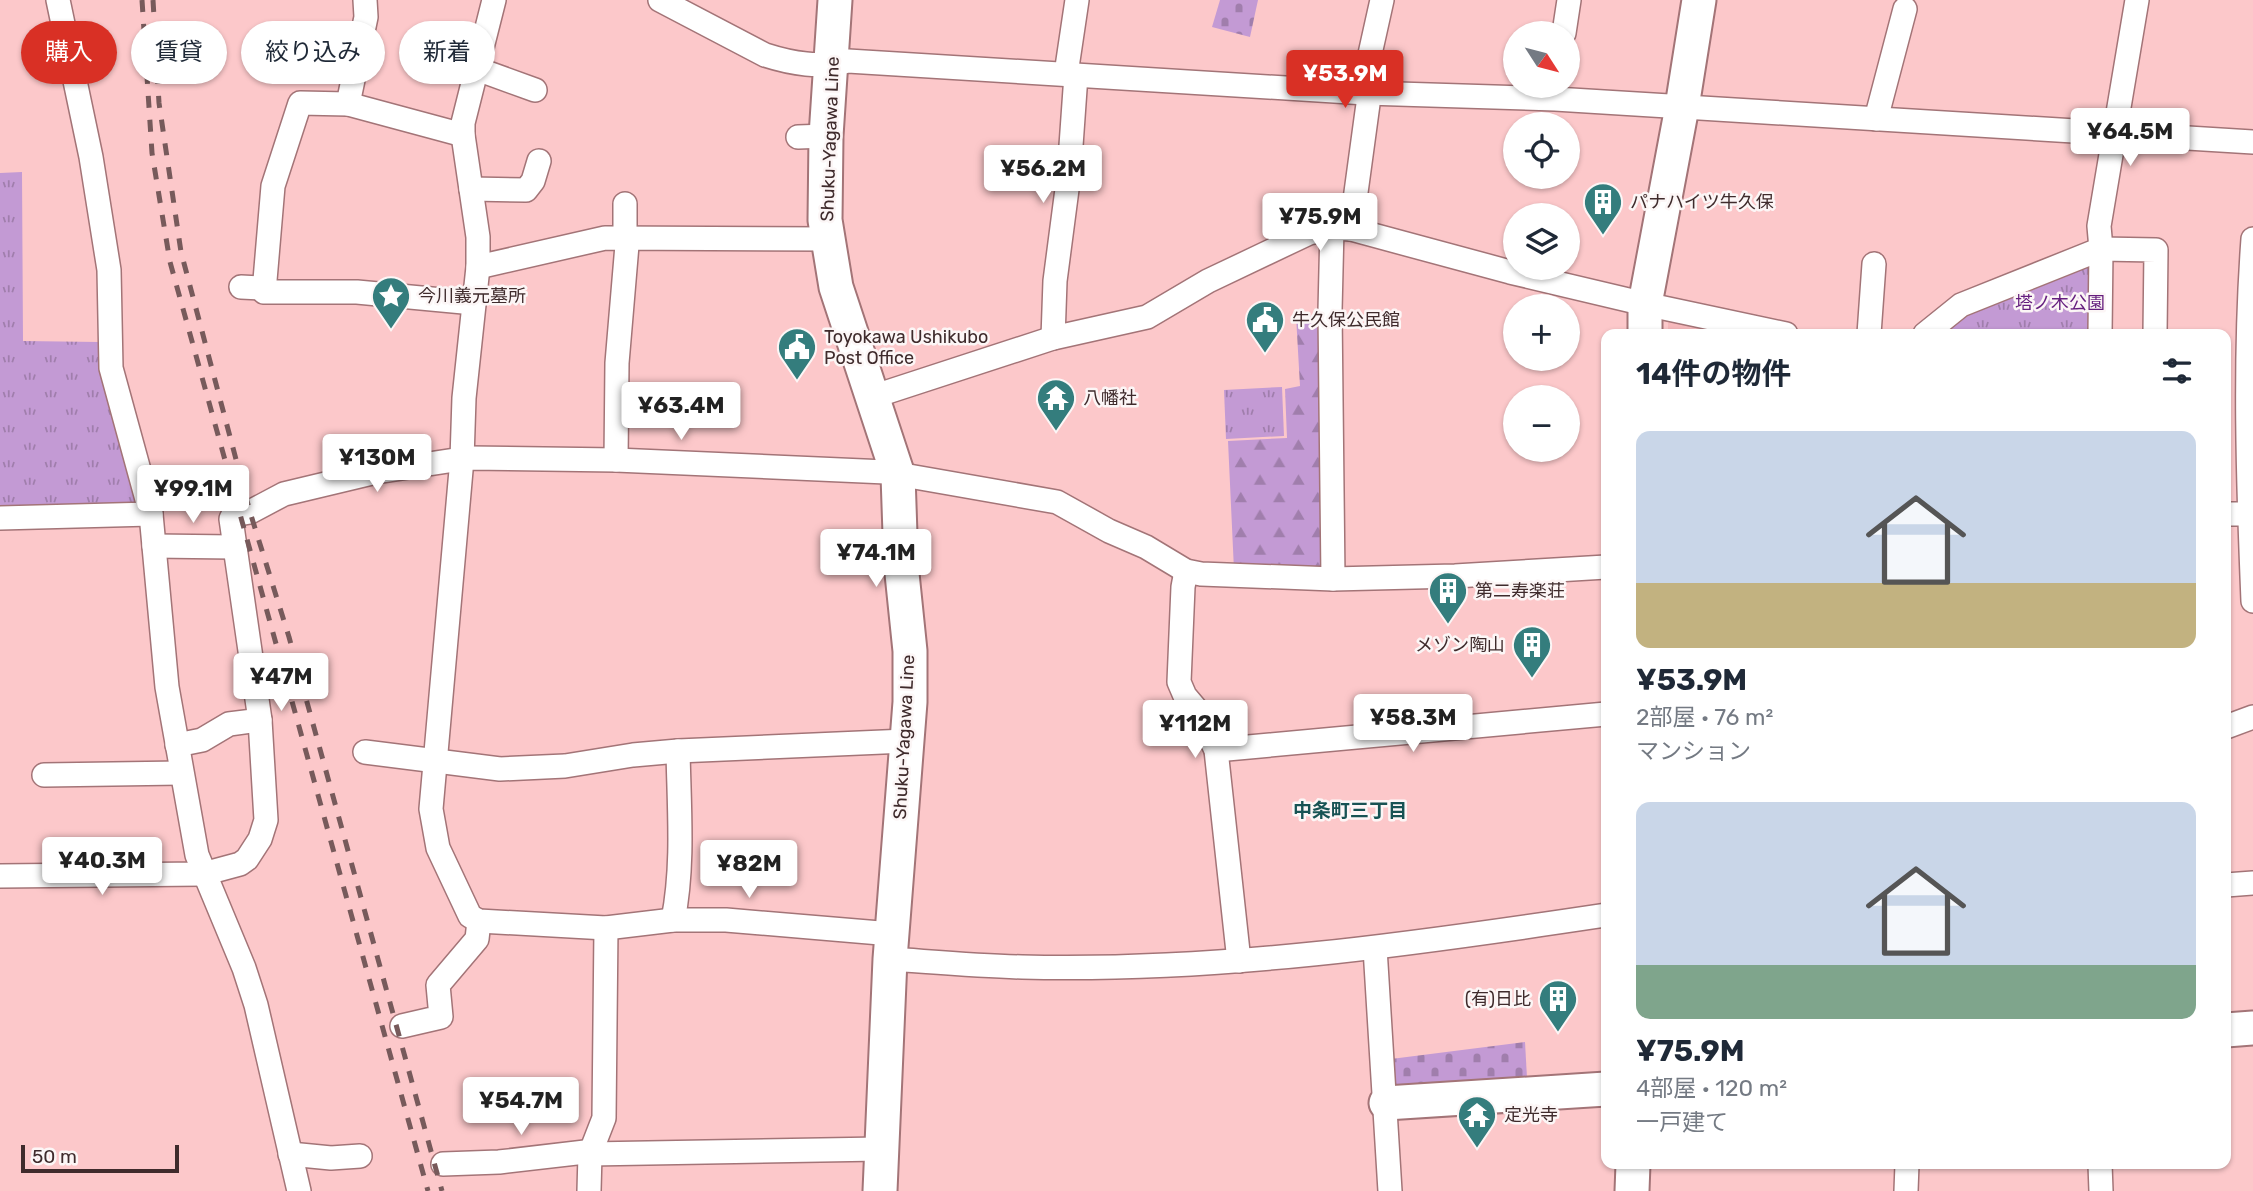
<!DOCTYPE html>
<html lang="ja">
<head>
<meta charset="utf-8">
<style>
  body { margin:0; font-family:Rubik,"Noto Sans JP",sans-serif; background:#f2f2f3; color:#1f2937; height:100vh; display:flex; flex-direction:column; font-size:26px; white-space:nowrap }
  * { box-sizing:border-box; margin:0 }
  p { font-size:23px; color:#747a83 }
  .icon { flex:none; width:38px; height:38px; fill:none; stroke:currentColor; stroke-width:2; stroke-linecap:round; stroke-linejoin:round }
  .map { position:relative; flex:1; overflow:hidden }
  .side { position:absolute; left:1601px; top:329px; width:630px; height:840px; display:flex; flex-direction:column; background:#fff; border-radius:14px; box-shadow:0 2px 5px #0004 }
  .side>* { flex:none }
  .top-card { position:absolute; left:21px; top:21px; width:665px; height:63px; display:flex; gap:14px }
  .needle { width:46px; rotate:126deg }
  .fabs { position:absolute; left:1503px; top:21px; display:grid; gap:14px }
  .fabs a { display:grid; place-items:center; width:77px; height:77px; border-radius:50%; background:#fff; box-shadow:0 2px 5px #0004; font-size:35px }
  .scale { position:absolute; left:21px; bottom:18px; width:158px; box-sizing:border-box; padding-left:7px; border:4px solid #3f2b2c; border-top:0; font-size:19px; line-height:24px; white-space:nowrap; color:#3f2b2c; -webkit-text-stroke:5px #fcf6f6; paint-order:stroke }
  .price { position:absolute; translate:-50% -60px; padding:0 16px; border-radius:7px; background:#fff; color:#222; font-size:23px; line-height:46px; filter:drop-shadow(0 2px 4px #0008) }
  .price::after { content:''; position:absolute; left:50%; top:42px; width:21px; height:16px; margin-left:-10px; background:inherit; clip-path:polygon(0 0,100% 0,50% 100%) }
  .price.active { background:#d93025; color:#fff }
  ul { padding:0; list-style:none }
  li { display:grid; align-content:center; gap:14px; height:371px; padding:0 35px }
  li span { display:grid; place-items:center; height:217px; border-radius:14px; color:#555 }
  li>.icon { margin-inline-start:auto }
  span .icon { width:126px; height:126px; fill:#fffc; stroke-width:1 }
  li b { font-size:30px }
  h2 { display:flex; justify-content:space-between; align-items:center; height:84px; padding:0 35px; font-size:30px }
  .tag { padding:0 24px; border-radius:32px; background:#fff; box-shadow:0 2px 5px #0004; font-size:24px; line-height:63px }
  .tag.active { background:#d93025; color:#fff }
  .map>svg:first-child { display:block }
  .built { fill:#f6b9bc }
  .forest { fill:url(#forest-firs) }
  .cemetery { fill:url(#cemetery-stones) }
  .park { fill:url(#park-tufts) }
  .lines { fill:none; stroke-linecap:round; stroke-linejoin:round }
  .street-casing { stroke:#a37477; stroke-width:26 }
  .secondary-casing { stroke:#a37477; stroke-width:37 }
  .street { stroke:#fff; stroke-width:23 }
  .secondary { stroke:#fff; stroke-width:33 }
  .rail { stroke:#775a5b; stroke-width:5; stroke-dasharray:12 12; stroke-linecap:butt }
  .labels { text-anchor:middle; stroke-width:5; stroke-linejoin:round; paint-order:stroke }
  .street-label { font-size:18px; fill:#3f2b2c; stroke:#fcf6f6 }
  .poi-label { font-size:18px; fill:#3f2b2c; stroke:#fcf6f6; text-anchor:start }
  .park-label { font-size:18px; fill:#651e7e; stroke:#fcf6f6 }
  .neighbourhood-label { font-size:19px; font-weight:bold; fill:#175354; stroke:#fcf6f6 }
</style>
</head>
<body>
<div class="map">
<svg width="2253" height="1191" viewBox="0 0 2253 1191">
  <defs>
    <pattern id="forest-firs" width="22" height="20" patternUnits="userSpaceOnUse" patternTransform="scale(1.75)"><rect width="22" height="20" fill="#c39ad4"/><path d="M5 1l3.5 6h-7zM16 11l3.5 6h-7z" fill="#a07eac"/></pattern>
    <pattern id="cemetery-stones" width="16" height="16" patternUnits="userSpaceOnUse" patternTransform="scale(1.75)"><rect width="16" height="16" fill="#c39ad4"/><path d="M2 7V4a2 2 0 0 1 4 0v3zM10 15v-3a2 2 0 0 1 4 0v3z" fill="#a07eac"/></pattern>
    <pattern id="park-tufts" width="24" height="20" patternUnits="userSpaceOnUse" patternTransform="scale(1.75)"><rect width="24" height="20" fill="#c39ad4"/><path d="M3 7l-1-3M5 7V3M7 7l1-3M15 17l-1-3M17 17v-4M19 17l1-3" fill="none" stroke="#a07eac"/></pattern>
  </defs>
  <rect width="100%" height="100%" fill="#fcc8ca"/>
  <!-- built -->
  <polygon class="built" points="1673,319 1742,334 1668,334 1668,323"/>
  <!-- forest -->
  <polygon class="forest" points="1296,316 1324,316 1328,561 1319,573 1234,570 1228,441 1287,438 1285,389 1300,386"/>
  <!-- cemetery -->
  <g class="cemetery">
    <polygon points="1220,0 1258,0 1250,37 1212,27"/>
    <polygon points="1525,1042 1527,1078 1400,1089 1392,1083 1391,1059"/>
  </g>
  <!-- park -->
  <g class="park">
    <polygon points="22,172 23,341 99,342 101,374 140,508 0,509 0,173"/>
    <polygon points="2092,264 2091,334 1931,334 1960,312"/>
    <polygon points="1282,387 1284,436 1226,439 1224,390"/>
  </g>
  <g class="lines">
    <!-- street casing -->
    <g class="street-casing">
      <g id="street">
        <polyline points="58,0 91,157 109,270 111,368 151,514 167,687 197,855 244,968 256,1005 299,1191"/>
        <polyline points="494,0 463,123 463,135 478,237 478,267 464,398 462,459 431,809 438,848 470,916 479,921 606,928 673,920 726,920 892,934"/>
        <path d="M 660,0 L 765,55 C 793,64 819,68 848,61 L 1366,93 L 1555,99 L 2253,142"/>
        <polyline points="1564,33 1569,0"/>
        <polyline points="477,69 535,90"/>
        <polyline points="1066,74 1077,0"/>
        <polyline points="348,104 366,17 365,0"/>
        <polyline points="1876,119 1905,9"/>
        <polyline points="463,135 348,104 300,103 273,186 264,292 357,292 474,303"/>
        <polyline points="798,137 826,136"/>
        <polyline points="471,189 526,190 533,181 539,161"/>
        <polyline points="1332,228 1330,311 1333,579"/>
        <polyline points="1351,229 1368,104 1364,81 1382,0"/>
        <path d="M 2253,239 C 2244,360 2248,481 2253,601"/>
        <polyline points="478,267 605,238 829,239"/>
        <polyline points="241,287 264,288"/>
        <polyline points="1869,334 1874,264"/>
        <polyline points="1925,334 1961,305 2101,249 2156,250 2155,334"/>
        <polyline points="2100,334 2101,249 2099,226 2137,0"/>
        <polyline points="1053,338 1055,281 1069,174 1076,75"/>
        <polyline points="872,397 1053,338 1147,317 1208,281 1309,233 1332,228 1351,229 1510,272 1645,304 1786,334"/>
        <polyline points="616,460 617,363 627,245 625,239 625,204"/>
        <polyline points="2226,514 2249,514"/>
        <polyline points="0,518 151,514"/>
        <polyline points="154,546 233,547"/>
        <polyline points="1186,571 1183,587 1179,682 1185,696 1196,709 1216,750 1239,961"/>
        <polyline points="2226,727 2253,717"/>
        <polyline points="177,745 202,740 229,724 260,720"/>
        <polyline points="1216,750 1606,714"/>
        <polyline points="365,752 500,769 565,766 633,755 678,751 906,741"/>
        <polyline points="44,775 181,773"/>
        <polyline points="0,876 203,874 240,864 247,859 260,839 266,820 260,720 231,519 233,515 250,512 284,494 376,472 468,458 616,460 886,472 1057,502 1109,531 1146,547 1186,571 1201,574 1333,579 1455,576 1606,567"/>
        <polyline points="2226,885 2253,883"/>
        <path d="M 673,920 C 684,866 679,806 678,751"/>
        <polyline points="1375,948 1390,1191"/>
        <path d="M 890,959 C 934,962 978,966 1022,967 C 1218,972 1413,944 1606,915"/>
        <polyline points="402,1026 441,1017 438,985 477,939 479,921"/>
        <polyline points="290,1154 331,1158 360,1156"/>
        <polyline points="443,1164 499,1162 585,1152 590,1154 880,1149"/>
        <polyline points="2100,1164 2101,1191"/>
        <polyline points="589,1191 590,1154 604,1118 606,928"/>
        <polyline points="1906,1191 1907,1164"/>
      </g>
    </g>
    <!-- secondary casing -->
    <g class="secondary-casing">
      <g id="secondary">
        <polyline points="835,0 826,136 825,220 836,287 898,475 901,564 910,651 910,702 890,959 880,1191"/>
        <polyline points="1645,334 1645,304 1682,107 1699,0"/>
        <polyline points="2226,1030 2253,1028"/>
        <polyline points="1386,1103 1606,1089"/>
        <polyline points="1632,1191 1633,1164"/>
      </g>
    </g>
    <!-- street -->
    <use href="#street" class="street"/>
    <!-- secondary -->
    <use href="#secondary" class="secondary"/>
    <!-- rail -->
    <g class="rail">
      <polyline points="142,0 152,153 170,262 428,1191"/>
      <polyline points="153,0 159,103 181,252 250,512 289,637 442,1191"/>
    </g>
  </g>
  <!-- icons -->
  <defs>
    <g id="building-pin" transform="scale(2.0125)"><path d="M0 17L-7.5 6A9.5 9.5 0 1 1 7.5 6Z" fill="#347d7d" stroke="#fcf6f6"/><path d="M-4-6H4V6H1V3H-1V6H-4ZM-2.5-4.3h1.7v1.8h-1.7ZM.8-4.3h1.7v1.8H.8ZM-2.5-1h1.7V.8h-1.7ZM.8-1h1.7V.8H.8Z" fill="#fff"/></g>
    <g id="sight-pin" transform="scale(2.0125)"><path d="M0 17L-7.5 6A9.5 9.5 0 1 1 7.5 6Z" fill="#347d7d" stroke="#fcf6f6"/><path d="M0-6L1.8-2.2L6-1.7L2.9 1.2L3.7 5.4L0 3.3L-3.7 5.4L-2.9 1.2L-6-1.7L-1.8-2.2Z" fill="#fff"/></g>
    <g id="civic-pin" transform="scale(2.0125)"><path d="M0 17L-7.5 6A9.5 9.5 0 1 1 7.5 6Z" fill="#347d7d" stroke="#fcf6f6"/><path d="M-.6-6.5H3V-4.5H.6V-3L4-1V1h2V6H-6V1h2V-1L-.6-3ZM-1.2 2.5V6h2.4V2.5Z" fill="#fff"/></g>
    <g id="temple-pin" transform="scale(2.0125)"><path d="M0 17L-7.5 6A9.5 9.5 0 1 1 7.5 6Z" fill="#347d7d" stroke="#fcf6f6"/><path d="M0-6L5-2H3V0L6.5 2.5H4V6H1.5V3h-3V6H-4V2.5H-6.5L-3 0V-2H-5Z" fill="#fff"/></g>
  </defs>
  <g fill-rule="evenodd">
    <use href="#building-pin" x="1603" y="202"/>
    <use href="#sight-pin" x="391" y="296"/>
    <use href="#civic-pin" x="1265" y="320"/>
    <use href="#civic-pin" x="797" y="347"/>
    <use href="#temple-pin" x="1056" y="398"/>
    <use href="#building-pin" x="1448" y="591"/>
    <use href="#building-pin" x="1532" y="645"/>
    <use href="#building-pin" x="1558" y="999"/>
    <use href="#temple-pin" x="1477" y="1115"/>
  </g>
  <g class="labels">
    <!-- street labels -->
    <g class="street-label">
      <text transform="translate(830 139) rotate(-88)" y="6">Shuku-Yagawa Line</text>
      <text transform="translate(904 737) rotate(-87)" y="6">Shuku-Yagawa Line</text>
    </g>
    <!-- poi labels -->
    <g class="poi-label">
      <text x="1630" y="208">パナハイツ牛久保</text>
      <text x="418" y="302">今川義元墓所</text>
      <text x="1292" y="326">牛久保公民館</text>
      <text x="824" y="343">Toyokawa Ushikubo<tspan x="824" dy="21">Post Office</tspan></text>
      <text x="1083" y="404">八幡社</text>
      <text x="1475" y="597">第二寿楽荘</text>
      <text x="1505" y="651" text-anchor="end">メゾン陶山</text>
      <text x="1531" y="1005" text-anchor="end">(有)日比</text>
      <text x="1504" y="1121">定光寺</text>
    </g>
    <!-- park labels -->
    <g class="park-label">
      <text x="2060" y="309">塔ノ木公園</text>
    </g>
    <!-- neighbourhood labels -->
    <g class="neighbourhood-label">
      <text x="1350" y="817">中条町三丁目</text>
    </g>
  </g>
</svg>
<div class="fabs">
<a><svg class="needle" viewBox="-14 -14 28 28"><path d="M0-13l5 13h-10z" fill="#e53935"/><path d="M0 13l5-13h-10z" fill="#747a83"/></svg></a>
<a><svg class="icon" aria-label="locate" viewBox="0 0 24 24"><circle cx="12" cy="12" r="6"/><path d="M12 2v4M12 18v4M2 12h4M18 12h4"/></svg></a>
<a><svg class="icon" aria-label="layers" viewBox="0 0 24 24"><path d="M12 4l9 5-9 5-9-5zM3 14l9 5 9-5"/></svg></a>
<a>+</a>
<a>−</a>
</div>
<div class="scale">50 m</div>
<b class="price active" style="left:1345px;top:110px">¥53.9M</b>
<b class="price" style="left:2130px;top:168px">¥64.5M</b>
<b class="price" style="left:1043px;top:205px">¥56.2M</b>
<b class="price" style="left:1320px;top:253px">¥75.9M</b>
<b class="price" style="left:681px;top:442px">¥63.4M</b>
<b class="price" style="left:377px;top:494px">¥130M</b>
<b class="price" style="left:193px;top:525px">¥99.1M</b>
<b class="price" style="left:876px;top:589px">¥74.1M</b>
<b class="price" style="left:281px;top:713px">¥47M</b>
<b class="price" style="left:1413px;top:754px">¥58.3M</b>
<b class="price" style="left:1195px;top:760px">¥112M</b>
<b class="price" style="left:102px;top:897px">¥40.3M</b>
<b class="price" style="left:749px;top:900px">¥82M</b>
<b class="price" style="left:521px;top:1137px">¥54.7M</b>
<div class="top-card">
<a class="tag active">購入</a>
<a class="tag">賃貸</a>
<a class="tag">絞り込み</a>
<a class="tag">新着</a>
</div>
<section class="side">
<h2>14件の物件<svg class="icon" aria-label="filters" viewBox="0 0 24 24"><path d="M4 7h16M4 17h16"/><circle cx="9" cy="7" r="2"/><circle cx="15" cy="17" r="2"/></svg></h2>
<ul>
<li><span style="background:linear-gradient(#c9d6e8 70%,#c2b280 0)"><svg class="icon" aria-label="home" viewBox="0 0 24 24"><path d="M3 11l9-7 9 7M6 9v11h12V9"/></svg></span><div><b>¥53.9M</b><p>2部屋 · 76 m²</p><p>マンション</p></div></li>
<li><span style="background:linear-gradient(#c9d6e8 75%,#7fa58c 0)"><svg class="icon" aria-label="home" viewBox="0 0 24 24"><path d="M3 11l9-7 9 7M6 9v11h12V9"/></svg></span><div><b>¥75.9M</b><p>4部屋 · 120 m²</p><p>一戸建て</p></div></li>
</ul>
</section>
</div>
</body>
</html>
